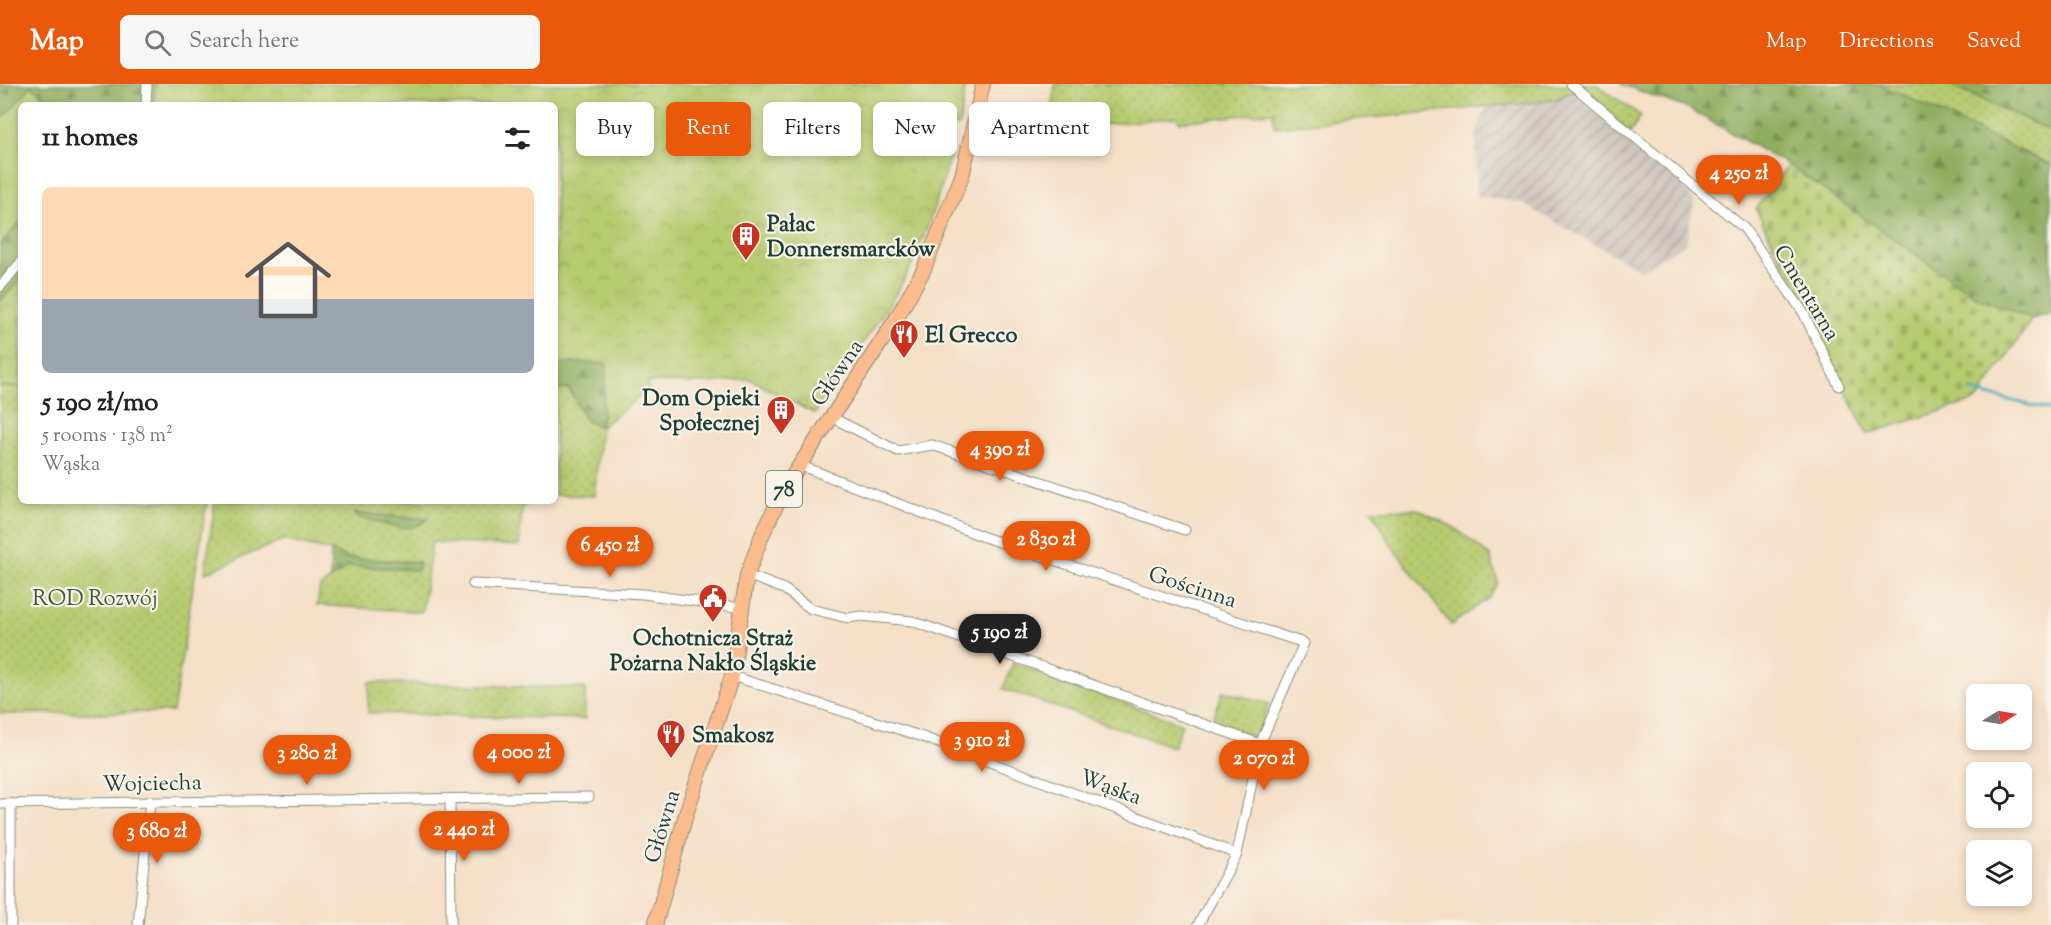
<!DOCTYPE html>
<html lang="en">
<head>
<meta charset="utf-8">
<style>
  body { margin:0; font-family:"Sorts Mill Goudy",serif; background:#f6f6f6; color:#222; height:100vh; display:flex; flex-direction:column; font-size:22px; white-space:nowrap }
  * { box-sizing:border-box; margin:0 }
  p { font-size:20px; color:#767676 }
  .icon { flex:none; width:33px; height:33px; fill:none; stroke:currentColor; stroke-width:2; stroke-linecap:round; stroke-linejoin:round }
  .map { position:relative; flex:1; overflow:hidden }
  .side { position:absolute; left:18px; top:18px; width:540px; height:402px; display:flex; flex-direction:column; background:#fff; border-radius:9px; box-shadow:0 3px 9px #0003 }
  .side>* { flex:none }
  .guide { position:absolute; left:576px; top:18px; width:570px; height:54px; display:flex; gap:12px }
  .needle { width:39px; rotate:79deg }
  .tools { position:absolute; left:1966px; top:600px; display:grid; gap:12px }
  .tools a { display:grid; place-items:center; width:66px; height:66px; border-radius:9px; background:#fff; box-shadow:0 3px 9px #0003; font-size:30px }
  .price { position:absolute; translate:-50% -51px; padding:0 14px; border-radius:21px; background:#ea580c; color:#fff; font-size:20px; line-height:39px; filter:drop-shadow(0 2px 3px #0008) }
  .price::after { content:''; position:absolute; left:50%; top:36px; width:18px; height:14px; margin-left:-9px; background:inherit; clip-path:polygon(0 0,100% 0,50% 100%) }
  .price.current { background:#222; color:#fff }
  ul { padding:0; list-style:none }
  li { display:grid; align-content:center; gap:12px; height:318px; padding:0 24px }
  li+li { border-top:2px solid #e0e0e0 }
  li span { display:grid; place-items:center; height:186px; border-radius:9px; color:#555 }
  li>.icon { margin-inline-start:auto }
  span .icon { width:108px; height:108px; fill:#fffc; stroke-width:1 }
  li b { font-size:26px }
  h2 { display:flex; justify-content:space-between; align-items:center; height:72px; padding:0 24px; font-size:26px }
  .pill { padding:0 21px; border-radius:9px; background:#fff; box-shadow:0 3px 9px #0003; font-size:21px; line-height:54px }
  .pill.current { background:#ea580c; color:#fff }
  header { display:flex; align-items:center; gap:36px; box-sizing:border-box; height:84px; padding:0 30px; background:#ea580c; color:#fff }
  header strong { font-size:28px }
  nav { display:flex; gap:33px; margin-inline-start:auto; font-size:21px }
  .search { width:420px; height:54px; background:#f6f6f6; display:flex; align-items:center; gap:15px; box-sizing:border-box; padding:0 21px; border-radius:9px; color:#767676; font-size:22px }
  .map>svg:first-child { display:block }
  .industrial { fill:url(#industrial-furrows) }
  .grass { fill:url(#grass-dots); stroke:#6a8451; stroke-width:1.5 }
  .forest { fill:url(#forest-firs); stroke:#58764a; stroke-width:1.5 }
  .cemetery { fill:url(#cemetery-stones); stroke:#6a8451; stroke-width:1.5 }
  .park { fill:url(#park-crowns); stroke:#6a8451; stroke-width:1.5 }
  .pitch { fill:#b6ca6e; stroke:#6a8451; stroke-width:1.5 }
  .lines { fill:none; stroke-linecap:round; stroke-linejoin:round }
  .stream { stroke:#3eaabe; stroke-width:3 }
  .minor-casing { stroke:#8a8e7d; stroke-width:11 }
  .primary-casing { stroke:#8a8e7d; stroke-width:16 }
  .minor { stroke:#fff; stroke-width:9 }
  .primary { stroke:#fbbb8c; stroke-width:14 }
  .labels { text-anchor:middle; stroke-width:4.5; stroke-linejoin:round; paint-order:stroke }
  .shield { fill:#f7f3e8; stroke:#60746a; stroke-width:1.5 }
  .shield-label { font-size:21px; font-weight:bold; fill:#1f3d34 }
  .poi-label { font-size:22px; font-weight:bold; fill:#1f3d34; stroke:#f7f3e8; text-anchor:start }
  .street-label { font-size:22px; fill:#1f3d34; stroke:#f7f3e8 }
  .park-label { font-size:22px; fill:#3d5940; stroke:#f7f3e8 }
</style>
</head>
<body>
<header>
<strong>Map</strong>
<div class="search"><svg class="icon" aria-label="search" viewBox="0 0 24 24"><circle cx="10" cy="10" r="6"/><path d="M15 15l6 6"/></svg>Search here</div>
<nav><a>Map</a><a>Directions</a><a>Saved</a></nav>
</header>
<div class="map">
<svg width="2051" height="841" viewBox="0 0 2051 841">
  <defs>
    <pattern id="industrial-furrows" width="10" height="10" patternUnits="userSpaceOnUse" patternTransform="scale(1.5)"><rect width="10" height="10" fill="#ccc2b9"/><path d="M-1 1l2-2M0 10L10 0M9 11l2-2" fill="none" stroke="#a59f97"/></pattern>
    <pattern id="grass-dots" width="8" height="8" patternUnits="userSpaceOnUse" patternTransform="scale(1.5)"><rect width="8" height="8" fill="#b6ca6e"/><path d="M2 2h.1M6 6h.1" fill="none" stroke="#9cae60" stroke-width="1.8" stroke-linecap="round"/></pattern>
    <pattern id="forest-firs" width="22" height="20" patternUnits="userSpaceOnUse" patternTransform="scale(1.5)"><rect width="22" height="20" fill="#90ae61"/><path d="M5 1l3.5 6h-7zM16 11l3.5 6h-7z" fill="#758f51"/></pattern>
    <pattern id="cemetery-stones" width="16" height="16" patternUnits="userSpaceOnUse" patternTransform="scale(1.5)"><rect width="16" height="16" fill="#b6ca6e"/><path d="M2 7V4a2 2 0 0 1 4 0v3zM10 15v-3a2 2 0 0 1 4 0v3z" fill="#9cae60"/></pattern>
    <pattern id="park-crowns" width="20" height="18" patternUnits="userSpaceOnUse" patternTransform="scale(1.5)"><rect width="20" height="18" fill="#b6ca6e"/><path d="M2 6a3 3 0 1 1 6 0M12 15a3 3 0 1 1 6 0" fill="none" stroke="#9cae60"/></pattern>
  </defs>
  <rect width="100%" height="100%" fill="#f7f3e8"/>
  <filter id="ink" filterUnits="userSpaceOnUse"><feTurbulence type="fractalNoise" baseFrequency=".0167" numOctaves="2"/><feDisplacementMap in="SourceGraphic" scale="12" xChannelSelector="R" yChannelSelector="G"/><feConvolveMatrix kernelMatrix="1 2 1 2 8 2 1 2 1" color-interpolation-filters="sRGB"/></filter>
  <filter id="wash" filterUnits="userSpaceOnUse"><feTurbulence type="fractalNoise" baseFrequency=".008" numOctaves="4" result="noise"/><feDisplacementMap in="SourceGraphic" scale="24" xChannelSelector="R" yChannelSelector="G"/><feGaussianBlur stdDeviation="1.35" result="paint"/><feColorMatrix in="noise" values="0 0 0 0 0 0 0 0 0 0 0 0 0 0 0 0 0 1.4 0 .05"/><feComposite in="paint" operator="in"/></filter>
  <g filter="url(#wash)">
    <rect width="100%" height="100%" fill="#f5dfc6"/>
    <!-- industrial -->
    <polygon class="industrial" points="1570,6 1680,98 1694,118 1686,159 1641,186 1521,119 1477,112 1476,50 1486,24"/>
    <!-- grass -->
    <g class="grass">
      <polygon points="1055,0 1596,0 1641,32 1630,49 1578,4 1555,16 1275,43 1273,28 1179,38 1178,33 1051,46"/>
      <polygon points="1879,0 1948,0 2051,47 2051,81"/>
      <polygon points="0,303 21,303 21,417 207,417 173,628 0,630"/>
      <polygon points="555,305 569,305 586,337 601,343 594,412 555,411"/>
      <polygon points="215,417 530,417 522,424 519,462 432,458 422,528 317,521 320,503 349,482 417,486 419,478 347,474 331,467 283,456 205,489"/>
      <polygon points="1417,425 1455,444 1490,472 1498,498 1490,513 1451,541 1392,462 1372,426"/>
      <polygon points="1013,579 1182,640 1174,663 1003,605"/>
      <polygon points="369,598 585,604 585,635 368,629"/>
      <polygon points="1223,607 1269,620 1256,654 1212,637"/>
    </g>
    <!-- forest -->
    <g class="forest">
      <polygon points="0,0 156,0 154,21 52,21 32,3 0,37"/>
      <polygon points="1620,0 1879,0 2051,81 2051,230 2032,235 1975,212 1788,81 1689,25"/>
      <polygon points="1948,0 2051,0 2051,47"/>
      <polygon points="21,137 21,195 0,218 0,160"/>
      <polygon points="555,279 607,279 601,343 586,337 569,305 555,305"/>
      <path d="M 354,429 L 428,435 C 407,454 383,437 359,434 Z"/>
      <polygon points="331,467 347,474 419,478 418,486 349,482 330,496"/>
    </g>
    <!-- cemetery -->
    <polygon class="cemetery" points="1788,81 1975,212 2032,235 1977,316 1867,350 1756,125"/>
    <!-- park -->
    <g class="park">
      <path d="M 156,0 L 966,0 L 959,42 L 952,41 L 946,64 L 952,66 C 937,116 923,166 895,211 C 870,252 839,289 815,330 L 750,295 L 708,299 L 647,298 L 648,306 L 601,343 L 607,279 L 555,279 L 555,21 L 154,21 Z"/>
      <polygon points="21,195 21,303 0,303 0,218"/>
    </g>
    <!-- pitch -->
    <polygon class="pitch" points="32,2 52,21 21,21 21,137 0,160 0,37"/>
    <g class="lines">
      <!-- stream -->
      <polyline class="stream" points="1971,307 2051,326"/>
    </g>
  </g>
  <g filter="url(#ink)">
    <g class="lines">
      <!-- minor casing -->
      <g class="minor-casing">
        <g id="minor">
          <polyline points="1571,0 1744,144 1803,228 1839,302"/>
          <polyline points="146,21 147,0"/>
          <polyline points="0,203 21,178"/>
          <polyline points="831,333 898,367 932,361 1185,446"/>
          <polyline points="799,381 984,453 1304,559 1260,660 1237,770 1198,841"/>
          <polyline points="747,491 784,505 811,525 848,534 861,532 912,537 1260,660"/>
          <polyline points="473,500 643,510 743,524"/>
          <polyline points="732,592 920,652 1237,770"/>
          <polyline points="450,716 451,841"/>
          <polyline points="0,720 589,713"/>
          <polyline points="11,720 11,841"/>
          <polyline points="138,841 150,717"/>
        </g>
      </g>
      <!-- primary casing -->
      <g class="primary-casing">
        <polyline id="primary" points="655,841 687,727 732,592 747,491 762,451 784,405 895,237 923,187 962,92 983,0"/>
      </g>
      <!-- minor -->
      <use href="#minor" class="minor"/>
      <!-- primary -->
      <use href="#primary" class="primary"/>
    </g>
  </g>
  <!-- icons -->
  <defs>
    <g id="building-pin" transform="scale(1.5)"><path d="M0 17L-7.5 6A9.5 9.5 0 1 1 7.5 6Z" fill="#c8321e" stroke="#f7f3e8"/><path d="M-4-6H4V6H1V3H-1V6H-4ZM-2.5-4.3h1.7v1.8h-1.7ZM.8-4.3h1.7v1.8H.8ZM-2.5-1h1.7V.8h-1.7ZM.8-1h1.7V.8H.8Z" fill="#fff"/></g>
    <g id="restaurant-pin" transform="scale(1.5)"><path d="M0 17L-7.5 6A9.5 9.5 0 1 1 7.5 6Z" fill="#c8321e" stroke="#f7f3e8"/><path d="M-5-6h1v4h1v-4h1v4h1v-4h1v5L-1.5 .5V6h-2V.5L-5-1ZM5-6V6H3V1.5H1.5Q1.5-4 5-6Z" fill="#fff"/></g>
    <g id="civic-pin" transform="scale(1.5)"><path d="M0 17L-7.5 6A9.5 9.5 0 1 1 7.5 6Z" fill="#c8321e" stroke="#f7f3e8"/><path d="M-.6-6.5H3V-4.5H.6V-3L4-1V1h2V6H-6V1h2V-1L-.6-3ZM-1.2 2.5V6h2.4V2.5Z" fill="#fff"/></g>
  </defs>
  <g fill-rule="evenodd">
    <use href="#building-pin" x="746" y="152"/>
    <use href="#restaurant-pin" x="904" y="250"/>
    <use href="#building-pin" x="781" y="326"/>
    <use href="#civic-pin" x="713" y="514"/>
    <use href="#restaurant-pin" x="671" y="650"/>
  </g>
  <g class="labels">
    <!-- shield labels -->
    <rect class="shield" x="766" y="387" width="36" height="36" rx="4.5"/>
    <g class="shield-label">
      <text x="784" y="412">78</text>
    </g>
    <!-- poi labels -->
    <g class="poi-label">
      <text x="767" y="147">Pałac<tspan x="767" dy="25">Donnersmarcków</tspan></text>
      <text x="925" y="258">El Grecco</text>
      <text x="760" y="321" text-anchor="end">Dom Opieki<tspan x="760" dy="25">Społecznej</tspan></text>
      <text x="713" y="561" text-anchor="middle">Ochotnicza Straż<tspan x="713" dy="25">Pożarna Nakło Śląskie</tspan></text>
      <text x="692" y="658">Smakosz</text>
    </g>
    <!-- street labels -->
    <g class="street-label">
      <text transform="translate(1808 208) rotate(59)" y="8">Cmentarna</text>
      <text transform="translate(836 288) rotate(-56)" y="8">Główna</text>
      <text transform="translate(1193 502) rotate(18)" y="8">Gościnna</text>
      <text transform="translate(152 698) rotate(-1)" y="8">Wojciecha</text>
      <text transform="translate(1111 702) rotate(20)" y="8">Wąska</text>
      <text transform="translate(661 742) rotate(-73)" y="8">Główna</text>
    </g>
    <!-- park labels -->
    <g class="park-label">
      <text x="95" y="521">ROD Rozwój</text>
    </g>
  </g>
</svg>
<div class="tools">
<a><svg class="needle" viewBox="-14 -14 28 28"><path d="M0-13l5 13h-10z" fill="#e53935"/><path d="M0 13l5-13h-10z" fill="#767676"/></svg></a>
<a><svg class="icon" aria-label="locate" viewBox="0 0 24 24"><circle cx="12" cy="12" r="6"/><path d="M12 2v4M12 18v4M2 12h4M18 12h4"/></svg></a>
<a><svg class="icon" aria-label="layers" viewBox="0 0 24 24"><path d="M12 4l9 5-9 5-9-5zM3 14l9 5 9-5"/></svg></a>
</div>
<b class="price" style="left:1739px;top:122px">4 250 zł</b>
<b class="price" style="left:1000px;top:398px">4 390 zł</b>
<b class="price" style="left:1046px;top:488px">2 830 zł</b>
<b class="price" style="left:610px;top:494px">6 450 zł</b>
<b class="price current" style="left:1000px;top:581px">5 190 zł</b>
<b class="price" style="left:982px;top:689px">3 910 zł</b>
<b class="price" style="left:519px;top:701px">4 000 zł</b>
<b class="price" style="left:307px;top:702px">3 280 zł</b>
<b class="price" style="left:1264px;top:707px">2 070 zł</b>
<b class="price" style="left:464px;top:778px">2 440 zł</b>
<b class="price" style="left:157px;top:780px">3 680 zł</b>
<div class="guide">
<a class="pill">Buy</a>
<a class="pill current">Rent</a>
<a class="pill">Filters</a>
<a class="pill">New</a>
<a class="pill">Apartment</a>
</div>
<section class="side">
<h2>11 homes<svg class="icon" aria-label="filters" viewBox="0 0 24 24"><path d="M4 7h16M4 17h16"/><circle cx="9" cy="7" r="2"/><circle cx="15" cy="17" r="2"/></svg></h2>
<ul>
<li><span style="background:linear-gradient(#ffd9b3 60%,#9aa5b1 0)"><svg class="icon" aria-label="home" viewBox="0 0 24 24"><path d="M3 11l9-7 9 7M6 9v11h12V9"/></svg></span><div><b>5 190 zł/mo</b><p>5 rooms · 138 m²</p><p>Wąska</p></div></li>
</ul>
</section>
</div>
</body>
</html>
